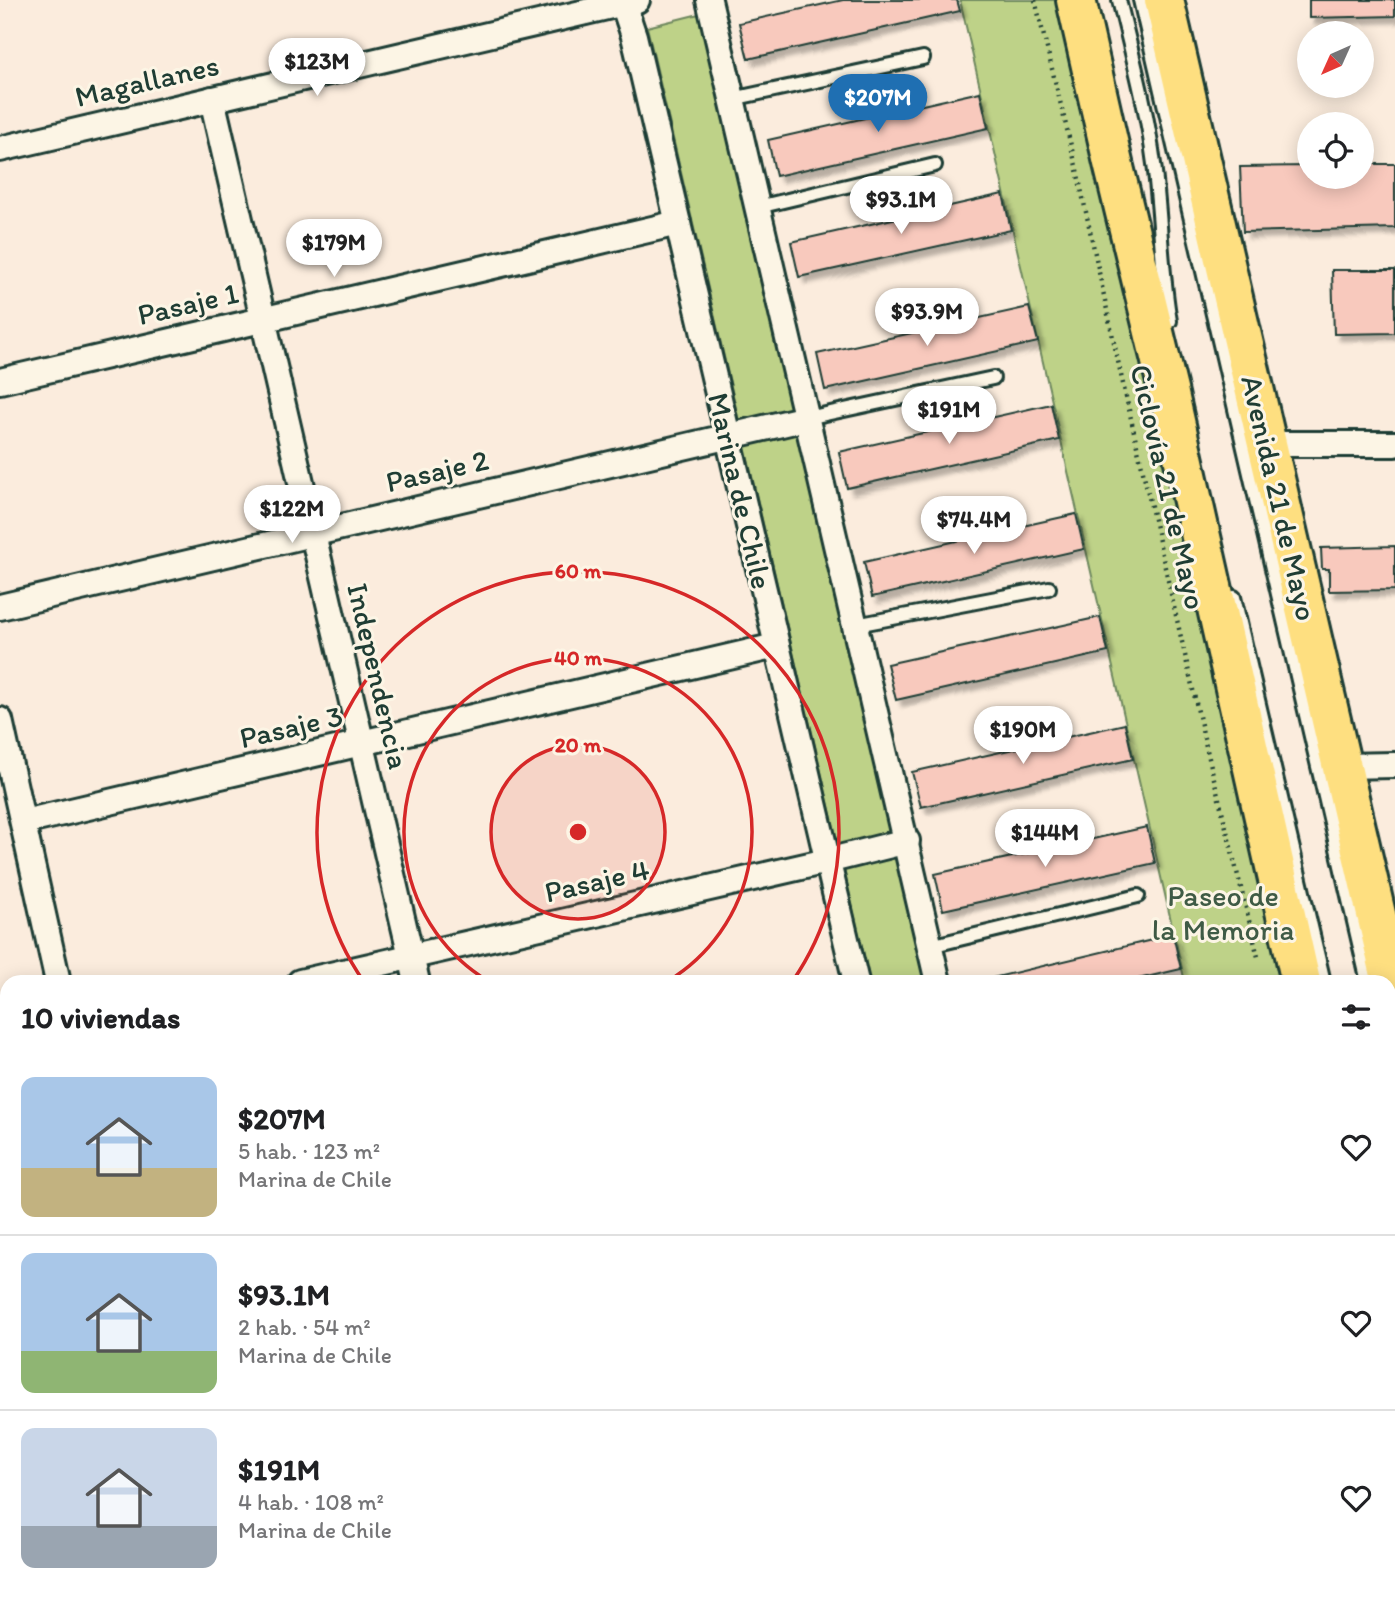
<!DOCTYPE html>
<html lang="es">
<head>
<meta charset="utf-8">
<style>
  body { margin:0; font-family:Itim,sans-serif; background:#f6f6f6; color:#202124; height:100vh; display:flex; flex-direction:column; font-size:26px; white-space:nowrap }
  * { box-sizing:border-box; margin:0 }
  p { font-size:23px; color:#757577 }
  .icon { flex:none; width:38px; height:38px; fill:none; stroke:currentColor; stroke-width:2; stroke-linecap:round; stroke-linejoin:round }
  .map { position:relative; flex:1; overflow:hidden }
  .panel { position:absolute; left:0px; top:975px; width:1396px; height:625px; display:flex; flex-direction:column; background:#fff; border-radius:21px 21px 0 0; box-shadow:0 4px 18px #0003 }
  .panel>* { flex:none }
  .needle { width:46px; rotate:225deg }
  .fabs { position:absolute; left:1297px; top:21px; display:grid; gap:14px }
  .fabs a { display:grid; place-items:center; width:77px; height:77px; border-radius:50%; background:#fff; box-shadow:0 4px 18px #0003; font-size:35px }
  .price { position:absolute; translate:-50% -60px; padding:0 16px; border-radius:24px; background:#fff; color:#222; font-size:23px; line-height:46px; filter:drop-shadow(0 2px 4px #0008) }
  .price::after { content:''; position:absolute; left:50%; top:42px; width:21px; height:16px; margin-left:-10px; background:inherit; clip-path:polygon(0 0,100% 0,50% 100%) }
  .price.current { background:#1f6fb2; color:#fff }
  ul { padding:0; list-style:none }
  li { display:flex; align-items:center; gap:21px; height:175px; padding:0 21px }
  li+li { border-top:2px solid #e0e0e0 }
  li span { display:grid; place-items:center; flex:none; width:196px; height:140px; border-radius:14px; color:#555 }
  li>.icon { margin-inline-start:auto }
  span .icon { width:84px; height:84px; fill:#fffc; stroke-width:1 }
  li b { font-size:30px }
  h2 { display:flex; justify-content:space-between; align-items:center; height:84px; padding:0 21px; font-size:30px }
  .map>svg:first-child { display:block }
  .green { fill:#bed288; stroke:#6e885e; stroke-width:2 }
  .building { fill:#f8c9bd; stroke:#1f3d34; stroke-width:2; filter:url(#shadow) }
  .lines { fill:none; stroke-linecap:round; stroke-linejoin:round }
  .service-casing { stroke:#1f3d34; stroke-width:18 }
  .minor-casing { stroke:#1f3d34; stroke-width:30 }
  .tertiary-casing { stroke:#1f3d34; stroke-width:35 }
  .primary-casing { stroke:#1f3d34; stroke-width:44 }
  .path { stroke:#1f3d34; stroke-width:4.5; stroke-dasharray:2 5; stroke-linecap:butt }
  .service { stroke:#fcf5e5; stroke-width:12 }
  .minor { stroke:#fcf5e5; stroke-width:24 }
  .tertiary { stroke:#fcf5e5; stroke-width:30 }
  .primary { stroke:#fedf80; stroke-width:38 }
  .ring { fill:none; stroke:#d62828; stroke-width:3.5 }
  .labels { text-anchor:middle; stroke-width:6; stroke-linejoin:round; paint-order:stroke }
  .street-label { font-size:30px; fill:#1f3d34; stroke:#fcf5e5 }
  .park-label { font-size:30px; fill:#3f5b45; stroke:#fcf5e5 }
  .centre { fill:#d62828; stroke:#fcf5e5; stroke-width:3.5 }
  .ring-label { font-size:21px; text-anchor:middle; font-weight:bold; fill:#d62828; stroke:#fcf5e5; stroke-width:6; stroke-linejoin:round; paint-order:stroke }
</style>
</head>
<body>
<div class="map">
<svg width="1395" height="1598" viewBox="0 0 1395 1598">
  <defs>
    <filter id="shadow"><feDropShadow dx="6" dy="6" stdDeviation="2" flood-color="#0004"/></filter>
  </defs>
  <rect width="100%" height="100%" fill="#fbecdd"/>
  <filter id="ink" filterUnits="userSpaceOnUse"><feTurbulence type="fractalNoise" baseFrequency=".0143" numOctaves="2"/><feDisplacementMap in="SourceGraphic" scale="14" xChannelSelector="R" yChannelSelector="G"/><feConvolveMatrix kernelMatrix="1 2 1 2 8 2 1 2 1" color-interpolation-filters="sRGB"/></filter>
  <g filter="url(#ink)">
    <!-- green -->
    <g class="green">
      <polygon points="960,0 1061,0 1292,982 1185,982"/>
      <polygon points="703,13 929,982 870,982 647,27"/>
      <polygon points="655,1592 975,1592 977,1598 631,1598"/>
    </g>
    <!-- building -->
    <g class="building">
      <polygon points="843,0 957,0 960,11 748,59 739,23"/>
      <polygon points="1309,0 1395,0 1395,16 1309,18"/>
      <polygon points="980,92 988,128 776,176 768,140"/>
      <polygon points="1362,164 1395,164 1395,228 1243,232 1240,167 1309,166 1309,177 1362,177"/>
      <polygon points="1003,194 1011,230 799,277 791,242"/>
      <polygon points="1332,270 1395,270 1395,333 1334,334"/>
      <polygon points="1029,307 1038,342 825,390 817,354"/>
      <polygon points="1051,404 1059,440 847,488 839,452"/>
      <polygon points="1076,514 1084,549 872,597 864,562"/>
      <polygon points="1395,546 1395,590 1329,591 1329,569 1322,569 1321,548"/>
      <polygon points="1100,617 1108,652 896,700 887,664"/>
      <polygon points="1125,724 1133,759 921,807 912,772"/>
      <polygon points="1147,827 1155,863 943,910 935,874"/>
      <polygon points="1173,935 1181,969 1125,982 976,982"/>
      <polygon points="418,1592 437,1592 438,1598 395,1598"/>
      <polygon points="1295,1592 1341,1592 1342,1598 1297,1598"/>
    </g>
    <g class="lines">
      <!-- service casing -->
      <g class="service-casing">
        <g id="service">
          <path d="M 1119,0 C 1132,54 1147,109 1154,164 C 1161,216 1161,269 1170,321"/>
          <polyline points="1140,0 1368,982"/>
          <polyline points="732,99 923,58"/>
          <polyline points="758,207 935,165"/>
          <polyline points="807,418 993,378"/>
          <polyline points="1234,597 1324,982"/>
          <polyline points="856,625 1049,588"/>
          <polyline points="930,946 1138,896"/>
          <polyline points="1390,1257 1395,1280"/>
          <polyline points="0,1560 7,1559"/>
          <polyline points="1390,1581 1395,1580"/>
          <polyline points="461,1592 463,1598"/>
          <polyline points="1027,1592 1028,1598"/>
          <polyline points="1318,1592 1320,1598"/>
          <polyline points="1353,1598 1357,1592"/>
        </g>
      </g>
      <!-- minor casing -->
      <g class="minor-casing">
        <g id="minor">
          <polyline points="622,0 634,36 856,982"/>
          <polyline points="709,0 938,982"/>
          <polyline points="212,99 417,982"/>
          <polyline points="0,149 637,0"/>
          <polyline points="0,381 678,223"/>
          <polyline points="1266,444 1395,444"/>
          <polyline points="0,607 807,418"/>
          <polyline points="0,720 58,982"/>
          <polyline points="1341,766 1395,765"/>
          <polyline points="24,822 776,646"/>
          <polyline points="300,982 827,861 907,841"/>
          <polyline points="559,1592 561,1598"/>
        </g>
      </g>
      <!-- tertiary casing -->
      <g class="tertiary-casing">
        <g id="tertiary">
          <polyline points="998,1592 999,1598"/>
          <polyline points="206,1598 205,1595 216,1592"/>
        </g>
      </g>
      <!-- primary casing -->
      <g class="primary-casing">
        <g id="primary">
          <polyline points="1076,0 1113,163 1168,390 1301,982"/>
          <polyline points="1164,0 1395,996"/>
          <polyline points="1390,1096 1395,1093"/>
          <polyline points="1390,1360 1395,1383"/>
        </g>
      </g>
      <!-- path -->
      <g class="path">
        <polyline points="1035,0 1077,170 1121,375 1204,738 1258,957"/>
        <polyline points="1390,1537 1395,1559"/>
      </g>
      <!-- service -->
      <use href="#service" class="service"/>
      <!-- minor -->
      <use href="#minor" class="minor"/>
      <!-- tertiary -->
      <use href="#tertiary" class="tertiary"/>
      <!-- primary -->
      <use href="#primary" class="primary"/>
    </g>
  </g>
  <!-- distance rings -->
  <circle cx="578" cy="832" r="87" fill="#d62828" fill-opacity=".12"/>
  <g class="ring">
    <circle cx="578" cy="832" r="87"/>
    <path d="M488 981A174 174 0 1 1 668 981"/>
    <path d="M364 982A261 261 0 1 1 792 982"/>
  </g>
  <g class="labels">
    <!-- street labels -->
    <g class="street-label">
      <text transform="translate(147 81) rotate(-13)" y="10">Magallanes</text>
      <text transform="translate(188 304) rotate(-13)" y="10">Pasaje 1</text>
      <text transform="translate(437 471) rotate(-13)" y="10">Pasaje 2</text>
      <text transform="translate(1168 487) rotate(77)" y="10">Ciclovía 21 de Mayo</text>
      <text transform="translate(740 491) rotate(77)" y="10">Marina de Chile</text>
      <text transform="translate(1279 498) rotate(77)" y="10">Avenida 21 de Mayo</text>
      <text transform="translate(378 676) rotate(77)" y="10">Independencia</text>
      <text transform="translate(291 727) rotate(-13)" y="10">Pasaje 3</text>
      <text transform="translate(597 881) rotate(-13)" y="10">Pasaje 4</text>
    </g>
    <!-- park labels -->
    <g class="park-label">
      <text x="1223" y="906">Paseo de<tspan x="1223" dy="34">la Memoria</tspan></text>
    </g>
  </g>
  <circle cx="578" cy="832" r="10" class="centre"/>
  <g class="ring-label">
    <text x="578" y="578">60 m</text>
    <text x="578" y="665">40 m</text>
    <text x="578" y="752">20 m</text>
  </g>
</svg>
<div class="fabs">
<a><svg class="needle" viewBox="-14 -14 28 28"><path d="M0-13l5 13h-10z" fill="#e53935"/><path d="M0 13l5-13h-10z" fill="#757577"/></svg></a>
<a><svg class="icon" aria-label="locate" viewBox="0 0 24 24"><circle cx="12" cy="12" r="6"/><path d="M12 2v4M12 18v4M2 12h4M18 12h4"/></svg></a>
</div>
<b class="price" style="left:317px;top:98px">$123M</b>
<b class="price current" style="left:878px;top:134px">$207M</b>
<b class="price" style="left:901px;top:236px">$93.1M</b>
<b class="price" style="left:334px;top:279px">$179M</b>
<b class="price" style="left:927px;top:348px">$93.9M</b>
<b class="price" style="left:949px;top:446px">$191M</b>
<b class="price" style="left:292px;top:545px">$122M</b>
<b class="price" style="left:974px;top:556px">$74.4M</b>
<b class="price" style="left:1023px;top:766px">$190M</b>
<b class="price" style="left:1045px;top:869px">$144M</b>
<section class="panel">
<h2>10 viviendas<svg class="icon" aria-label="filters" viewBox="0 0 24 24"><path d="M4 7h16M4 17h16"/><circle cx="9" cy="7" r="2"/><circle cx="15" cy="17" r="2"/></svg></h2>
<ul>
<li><span style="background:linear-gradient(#a9c7e8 65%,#c2b280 0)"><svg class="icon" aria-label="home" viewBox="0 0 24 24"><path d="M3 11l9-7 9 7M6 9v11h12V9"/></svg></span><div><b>$207M</b><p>5 hab. · 123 m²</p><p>Marina de Chile</p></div><svg class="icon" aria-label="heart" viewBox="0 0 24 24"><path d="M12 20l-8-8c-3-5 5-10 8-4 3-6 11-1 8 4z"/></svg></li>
<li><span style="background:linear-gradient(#a9c7e8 70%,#8fb573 0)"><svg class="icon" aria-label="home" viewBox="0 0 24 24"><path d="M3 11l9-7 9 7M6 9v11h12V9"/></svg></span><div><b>$93.1M</b><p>2 hab. · 54 m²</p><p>Marina de Chile</p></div><svg class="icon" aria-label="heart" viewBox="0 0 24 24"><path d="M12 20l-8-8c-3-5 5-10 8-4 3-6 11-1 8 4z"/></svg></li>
<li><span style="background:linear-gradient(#c9d6e8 70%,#9aa5b1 0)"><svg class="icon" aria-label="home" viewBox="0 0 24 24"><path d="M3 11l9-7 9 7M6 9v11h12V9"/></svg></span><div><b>$191M</b><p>4 hab. · 108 m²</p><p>Marina de Chile</p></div><svg class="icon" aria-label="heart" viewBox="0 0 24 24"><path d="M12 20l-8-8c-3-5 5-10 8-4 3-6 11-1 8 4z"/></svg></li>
</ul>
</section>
</div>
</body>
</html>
